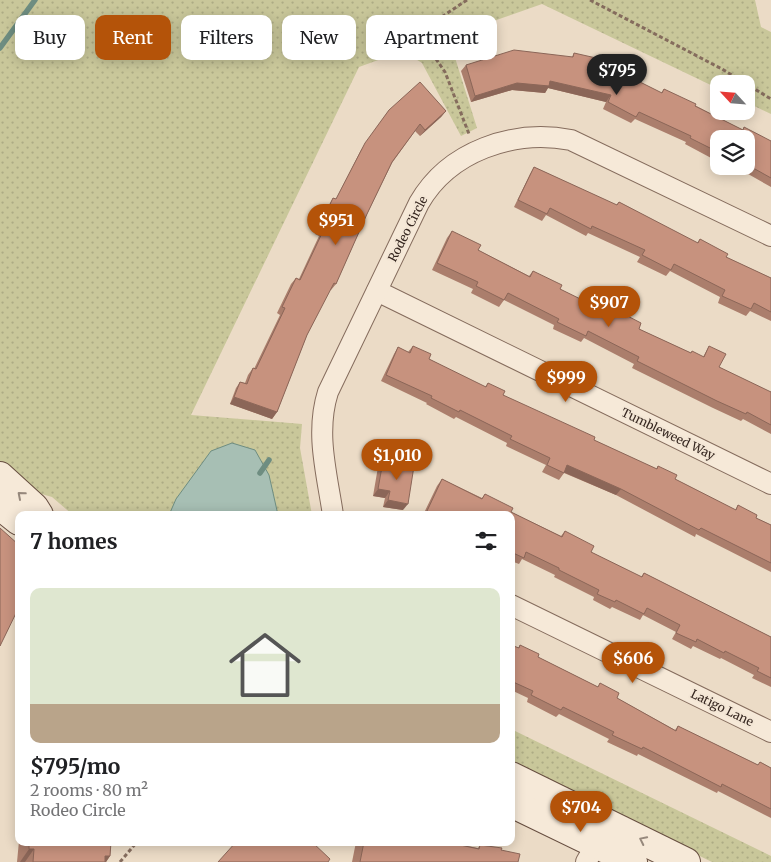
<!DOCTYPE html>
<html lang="en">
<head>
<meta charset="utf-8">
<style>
  body { margin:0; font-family:Merriweather,serif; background:#f2f2f2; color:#202124; height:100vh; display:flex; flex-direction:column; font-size:19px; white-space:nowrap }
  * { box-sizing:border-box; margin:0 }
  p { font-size:16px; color:#757577 }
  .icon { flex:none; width:28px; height:28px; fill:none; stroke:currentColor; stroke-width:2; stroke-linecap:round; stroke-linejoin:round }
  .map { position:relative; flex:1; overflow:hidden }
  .panel { position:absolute; left:15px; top:511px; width:500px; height:335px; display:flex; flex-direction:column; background:#fff; border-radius:10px; box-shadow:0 2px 12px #0003 }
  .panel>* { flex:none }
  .top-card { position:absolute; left:15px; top:15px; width:500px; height:45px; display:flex; gap:10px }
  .needle { width:32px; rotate:296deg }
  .tools { position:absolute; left:710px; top:75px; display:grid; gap:10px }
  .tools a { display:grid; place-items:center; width:45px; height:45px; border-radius:10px; background:#fff; box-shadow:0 2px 12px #0003; font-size:25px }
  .price { position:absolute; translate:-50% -42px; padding:0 11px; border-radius:18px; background:#b45309; color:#fff; font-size:16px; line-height:32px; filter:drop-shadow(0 1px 2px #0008) }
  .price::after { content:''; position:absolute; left:50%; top:30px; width:15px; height:11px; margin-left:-8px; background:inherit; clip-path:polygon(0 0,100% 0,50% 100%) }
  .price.current { background:#222; color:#fff }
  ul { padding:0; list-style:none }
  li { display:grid; align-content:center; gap:10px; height:265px; padding:0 15px }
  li+li { border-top:1px solid #e0e0e0 }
  li span { display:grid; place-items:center; height:155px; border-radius:10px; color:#555 }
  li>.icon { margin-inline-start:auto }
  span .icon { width:90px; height:90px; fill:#fffc; stroke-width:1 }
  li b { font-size:21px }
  h2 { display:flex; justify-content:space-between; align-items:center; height:60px; padding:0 15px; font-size:21px }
  .chip { padding:0 18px; border-radius:10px; background:#fff; box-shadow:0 2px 12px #0003; font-size:18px; line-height:45px }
  .chip.current { background:#b45309; color:#fff }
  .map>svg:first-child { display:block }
  .grass { fill:url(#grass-dots) }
  .water { fill:#a7bfb4; stroke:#6e8d81 }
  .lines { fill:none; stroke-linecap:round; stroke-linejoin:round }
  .stream { stroke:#6e8d81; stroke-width:5.5 }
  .street-casing { stroke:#856c5d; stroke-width:22 }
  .secondary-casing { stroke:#674e40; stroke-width:30 }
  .path { stroke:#856c5d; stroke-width:3; stroke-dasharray:4 2.5; stroke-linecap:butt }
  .street { stroke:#f6e9d8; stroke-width:20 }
  .secondary { stroke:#f6e9d8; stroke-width:28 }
  .wall { fill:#ab7e6c }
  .shaded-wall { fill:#8b6658 }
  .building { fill:#c7927e; stroke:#8b6658 }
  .oneway { stroke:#96887c }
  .labels { text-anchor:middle; stroke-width:4; stroke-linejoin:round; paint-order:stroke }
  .street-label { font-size:12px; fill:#362720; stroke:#f3e6d5 }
</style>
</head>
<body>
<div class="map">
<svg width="771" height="862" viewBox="0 0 771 862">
  <defs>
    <pattern id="grass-dots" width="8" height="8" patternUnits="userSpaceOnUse" patternTransform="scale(1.25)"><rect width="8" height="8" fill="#c9c79a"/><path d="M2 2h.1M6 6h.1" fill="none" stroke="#adab84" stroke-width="1.8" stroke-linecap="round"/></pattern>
  </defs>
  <rect width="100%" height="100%" fill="#ebdbc6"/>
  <!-- grass -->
  <g class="grass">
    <polygon points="0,0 755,0 761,27 771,32 771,114 746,102 746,84 719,84 719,89 542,4 454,35 452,48 477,128 461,136 422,63 403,51 359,67 191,415 302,424 300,448 312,515 73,515 52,497 38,493 0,461"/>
    <polygon points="511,729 771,856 771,862 712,862 511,764"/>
  </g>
  <!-- water -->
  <polygon class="water" points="232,443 255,450 269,475 278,515 169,515 176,499 211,451"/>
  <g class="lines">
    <!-- stream -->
    <g class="stream">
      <polyline points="0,48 35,0"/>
      <polyline points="260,473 269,460"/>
    </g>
    <!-- street casing -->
    <g class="street-casing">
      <g id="street">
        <polyline points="377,291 771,484"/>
        <path d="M 333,515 C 327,474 315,433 328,392 L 419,203 C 449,151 513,129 571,140 L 771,236"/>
        <polyline points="511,605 771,732"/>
        <polyline points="586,862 602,834"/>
      </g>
    </g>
    <!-- secondary casing -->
    <g class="secondary-casing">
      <g id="secondary">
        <polyline points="0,476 34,507 39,515"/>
        <polyline points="0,506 19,521"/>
        <polyline points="511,776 686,862"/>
        <polyline points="511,803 633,862"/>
      </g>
    </g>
    <!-- path -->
    <g class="path">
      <polyline points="467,0 428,26 423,35 427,46 445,72 469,134"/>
      <polyline points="590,0 722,69 771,99"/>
      <polyline points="120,862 137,842"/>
    </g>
    <!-- street -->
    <use href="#street" class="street"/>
    <!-- secondary -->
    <use href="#secondary" class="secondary"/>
  </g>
  <!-- wall -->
  <g class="wall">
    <polygon points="574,53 604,64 661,93 664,89 742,130 771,141 771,187 734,166 746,166 746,139 719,139 719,158 715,156 713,159 685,144 686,142 635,119 631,123 603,109 606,102 548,88 545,93 512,90 471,102 461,71 466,65 572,57"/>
    <polygon points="389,110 446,111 441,117 420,136 415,131 392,163 367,214 336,284 331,290 330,290 307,335 277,412 272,419 230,404 236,388 240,382 245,383 248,375 253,368 254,369 280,315 277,313 291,284 296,278 299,279 319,236 315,234 329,205 333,198 336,199 361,150"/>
    <polygon points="534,167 616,205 619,202 697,243 700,239 726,257 771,278 771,321 750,311 746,316 718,303 720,297 670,271 666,276 637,262 640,257 588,233 586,236 546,215 542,221 514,207 530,174"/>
    <polygon points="452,231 478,250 529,276 533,271 560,289 610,314 614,309 639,329 691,353 703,357 709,346 719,367 770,392 771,391 771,434 743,419 741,421 713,408 632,368 634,364 584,338 581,342 553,329 554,325 504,300 499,307 471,293 473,289 432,270 447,238"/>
    <polygon points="413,346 429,359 485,387 488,383 503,395 594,440 656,469 658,466 675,479 735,510 738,505 756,518 771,525 771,572 696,534 695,537 616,495 564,473 559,480 542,472 546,465 506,446 507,443 456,417 454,419 426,404 427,403 381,381 394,354 398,347 408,352"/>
    <polygon points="383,461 403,510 383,507 385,498 373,496 378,467"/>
    <polygon points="442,479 482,498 485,494 511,512 561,536 565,531 591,552 641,577 644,573 771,637 771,687 752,678 754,675 721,658 720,659 693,646 691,649 672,639 676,632 643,615 640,620 612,607 610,609 593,600 594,597 554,577 555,575 522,559 519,564 511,561 511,515 423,515 437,486"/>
    <polygon points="511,645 518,648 520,645 538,657 598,687 600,683 617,698 675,730 678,726 758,765 760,762 771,768 771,818 718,791 717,793 638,754 637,756 607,742 609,739 559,714 556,717 527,702 528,698 511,690"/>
    <polygon points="19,841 19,842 111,842 110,856 106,862 17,862"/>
    <polygon points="356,842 446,842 478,848 480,845 501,850 518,862 352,862"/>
  </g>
  <!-- shaded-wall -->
  <g class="shaded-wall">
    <polygon points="550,81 611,95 606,102 548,88 545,93 512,90 471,102 475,96 517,83"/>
    <polygon points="446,111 441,117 420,136 425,130"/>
    <polygon points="234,397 277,412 272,419 230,404"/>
    <polygon points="567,465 621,489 616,495 563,472"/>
    <polygon points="378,489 390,491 385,498 373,496"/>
    <polygon points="388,500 408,504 403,510 383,507"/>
    <polygon points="29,849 34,849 25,862 20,862"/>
    <polygon points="105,856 110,856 106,862 101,862"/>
  </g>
  <!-- building -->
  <g class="building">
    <polygon points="514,50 573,57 574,53 605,60 604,64 662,93 664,89 696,104 695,106 743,130 744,127 771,141 771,178 746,164 746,139 719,139 719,150 718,152 690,138 691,136 639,112 636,117 608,102 611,95 550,81 549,86 517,83 475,96 466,65"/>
    <polygon points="420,82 446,111 425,130 420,124 392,162 367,214 336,284 334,283 307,335 277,412 234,397 240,382 247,384 253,368 256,369 285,308 282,307 296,278 300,280 324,229 319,227 333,198 336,199 365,143 389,110"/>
    <polygon points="534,167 617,205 619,202 698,243 700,239 728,254 726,257 771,278 771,312 754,303 751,309 722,296 725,290 674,264 671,270 642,255 645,250 592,226 591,229 550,208 547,214 518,200"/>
    <polygon points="452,231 481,245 478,250 530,277 533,271 562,285 560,289 611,314 614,309 641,323 639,329 691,353 692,351 704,357 709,346 726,354 719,367 771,392 771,425 747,412 746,414 717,401 637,361 639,357 588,331 586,336 557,322 559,319 508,293 504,300 476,286 478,282 437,263"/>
    <polygon points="413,346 431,354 429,359 486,387 488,383 505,391 503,395 595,437 594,440 657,469 658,466 677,475 675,479 736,510 738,505 757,515 756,518 771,525 771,563 701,528 699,530 621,489 567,465 564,473 547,465 550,458 510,439 512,436 460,410 459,412 431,398 432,396 386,375 398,347 410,353"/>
    <polygon points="383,461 414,466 408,504 388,500 390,491 378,489"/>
    <polygon points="442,479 482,499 485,494 513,508 511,512 562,537 565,531 594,546 591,552 642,577 644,573 771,637 771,678 757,671 759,668 725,651 724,653 697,639 696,642 676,633 680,625 647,608 644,614 616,600 615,602 597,594 599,590 559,570 559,568 526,552 524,558 511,552 511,515 451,515 446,513 445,515 435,515 427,511"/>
    <polygon points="0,528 19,545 19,607 0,646"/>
    <polygon points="511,645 519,648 520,645 539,654 538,657 598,687 600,683 619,693 617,698 676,731 678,726 758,765 760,762 771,768 771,809 722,784 721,787 643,747 642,749 612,735 614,732 563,707 561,710 531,695 533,691 511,681"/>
    <polygon points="29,842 111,842 110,856 105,856 105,862 33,862 34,849 29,849"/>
    <polygon points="236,842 312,842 330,859 328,862 218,862"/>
    <polygon points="364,842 446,842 479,849 480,845 502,848 501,850 520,854 518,862 360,862"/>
  </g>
  <!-- one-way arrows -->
  <defs><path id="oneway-chevron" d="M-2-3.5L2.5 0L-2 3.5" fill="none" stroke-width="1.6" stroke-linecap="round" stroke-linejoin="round" transform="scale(1.25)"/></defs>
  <g class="oneway">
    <use href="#oneway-chevron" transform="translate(21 495) rotate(-139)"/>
    <use href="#oneway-chevron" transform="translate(643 840) rotate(-154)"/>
  </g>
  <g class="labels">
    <!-- street labels -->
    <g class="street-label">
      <text transform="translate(408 229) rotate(-63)" y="4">Rodeo Circle</text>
      <text transform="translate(668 434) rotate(26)" y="4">Tumbleweed Way</text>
      <text transform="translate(722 708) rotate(26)" y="4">Latigo Lane</text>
    </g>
  </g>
</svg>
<div class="tools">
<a><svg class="needle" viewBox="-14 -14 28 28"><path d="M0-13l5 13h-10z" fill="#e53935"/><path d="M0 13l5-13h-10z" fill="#757577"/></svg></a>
<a><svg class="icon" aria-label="layers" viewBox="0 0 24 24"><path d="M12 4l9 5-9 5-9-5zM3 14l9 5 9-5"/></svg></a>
</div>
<b class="price current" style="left:617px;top:96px">$795</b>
<b class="price" style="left:336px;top:246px">$951</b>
<b class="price" style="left:609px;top:328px">$907</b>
<b class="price" style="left:566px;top:403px">$999</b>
<b class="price" style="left:397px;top:481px">$1,010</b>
<b class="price" style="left:633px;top:684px">$606</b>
<b class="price" style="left:581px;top:833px">$704</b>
<div class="top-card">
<a class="chip">Buy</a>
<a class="chip current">Rent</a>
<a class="chip">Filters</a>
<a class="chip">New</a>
<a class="chip">Apartment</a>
</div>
<section class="panel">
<h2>7 homes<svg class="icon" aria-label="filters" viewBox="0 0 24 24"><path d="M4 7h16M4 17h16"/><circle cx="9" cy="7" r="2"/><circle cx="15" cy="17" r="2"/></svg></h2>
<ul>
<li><span style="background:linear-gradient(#dfe7d0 75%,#b9a48a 0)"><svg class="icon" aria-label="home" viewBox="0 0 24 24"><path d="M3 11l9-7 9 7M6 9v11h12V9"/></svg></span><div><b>$795/mo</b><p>2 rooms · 80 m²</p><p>Rodeo Circle</p></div></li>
</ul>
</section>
</div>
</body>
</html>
